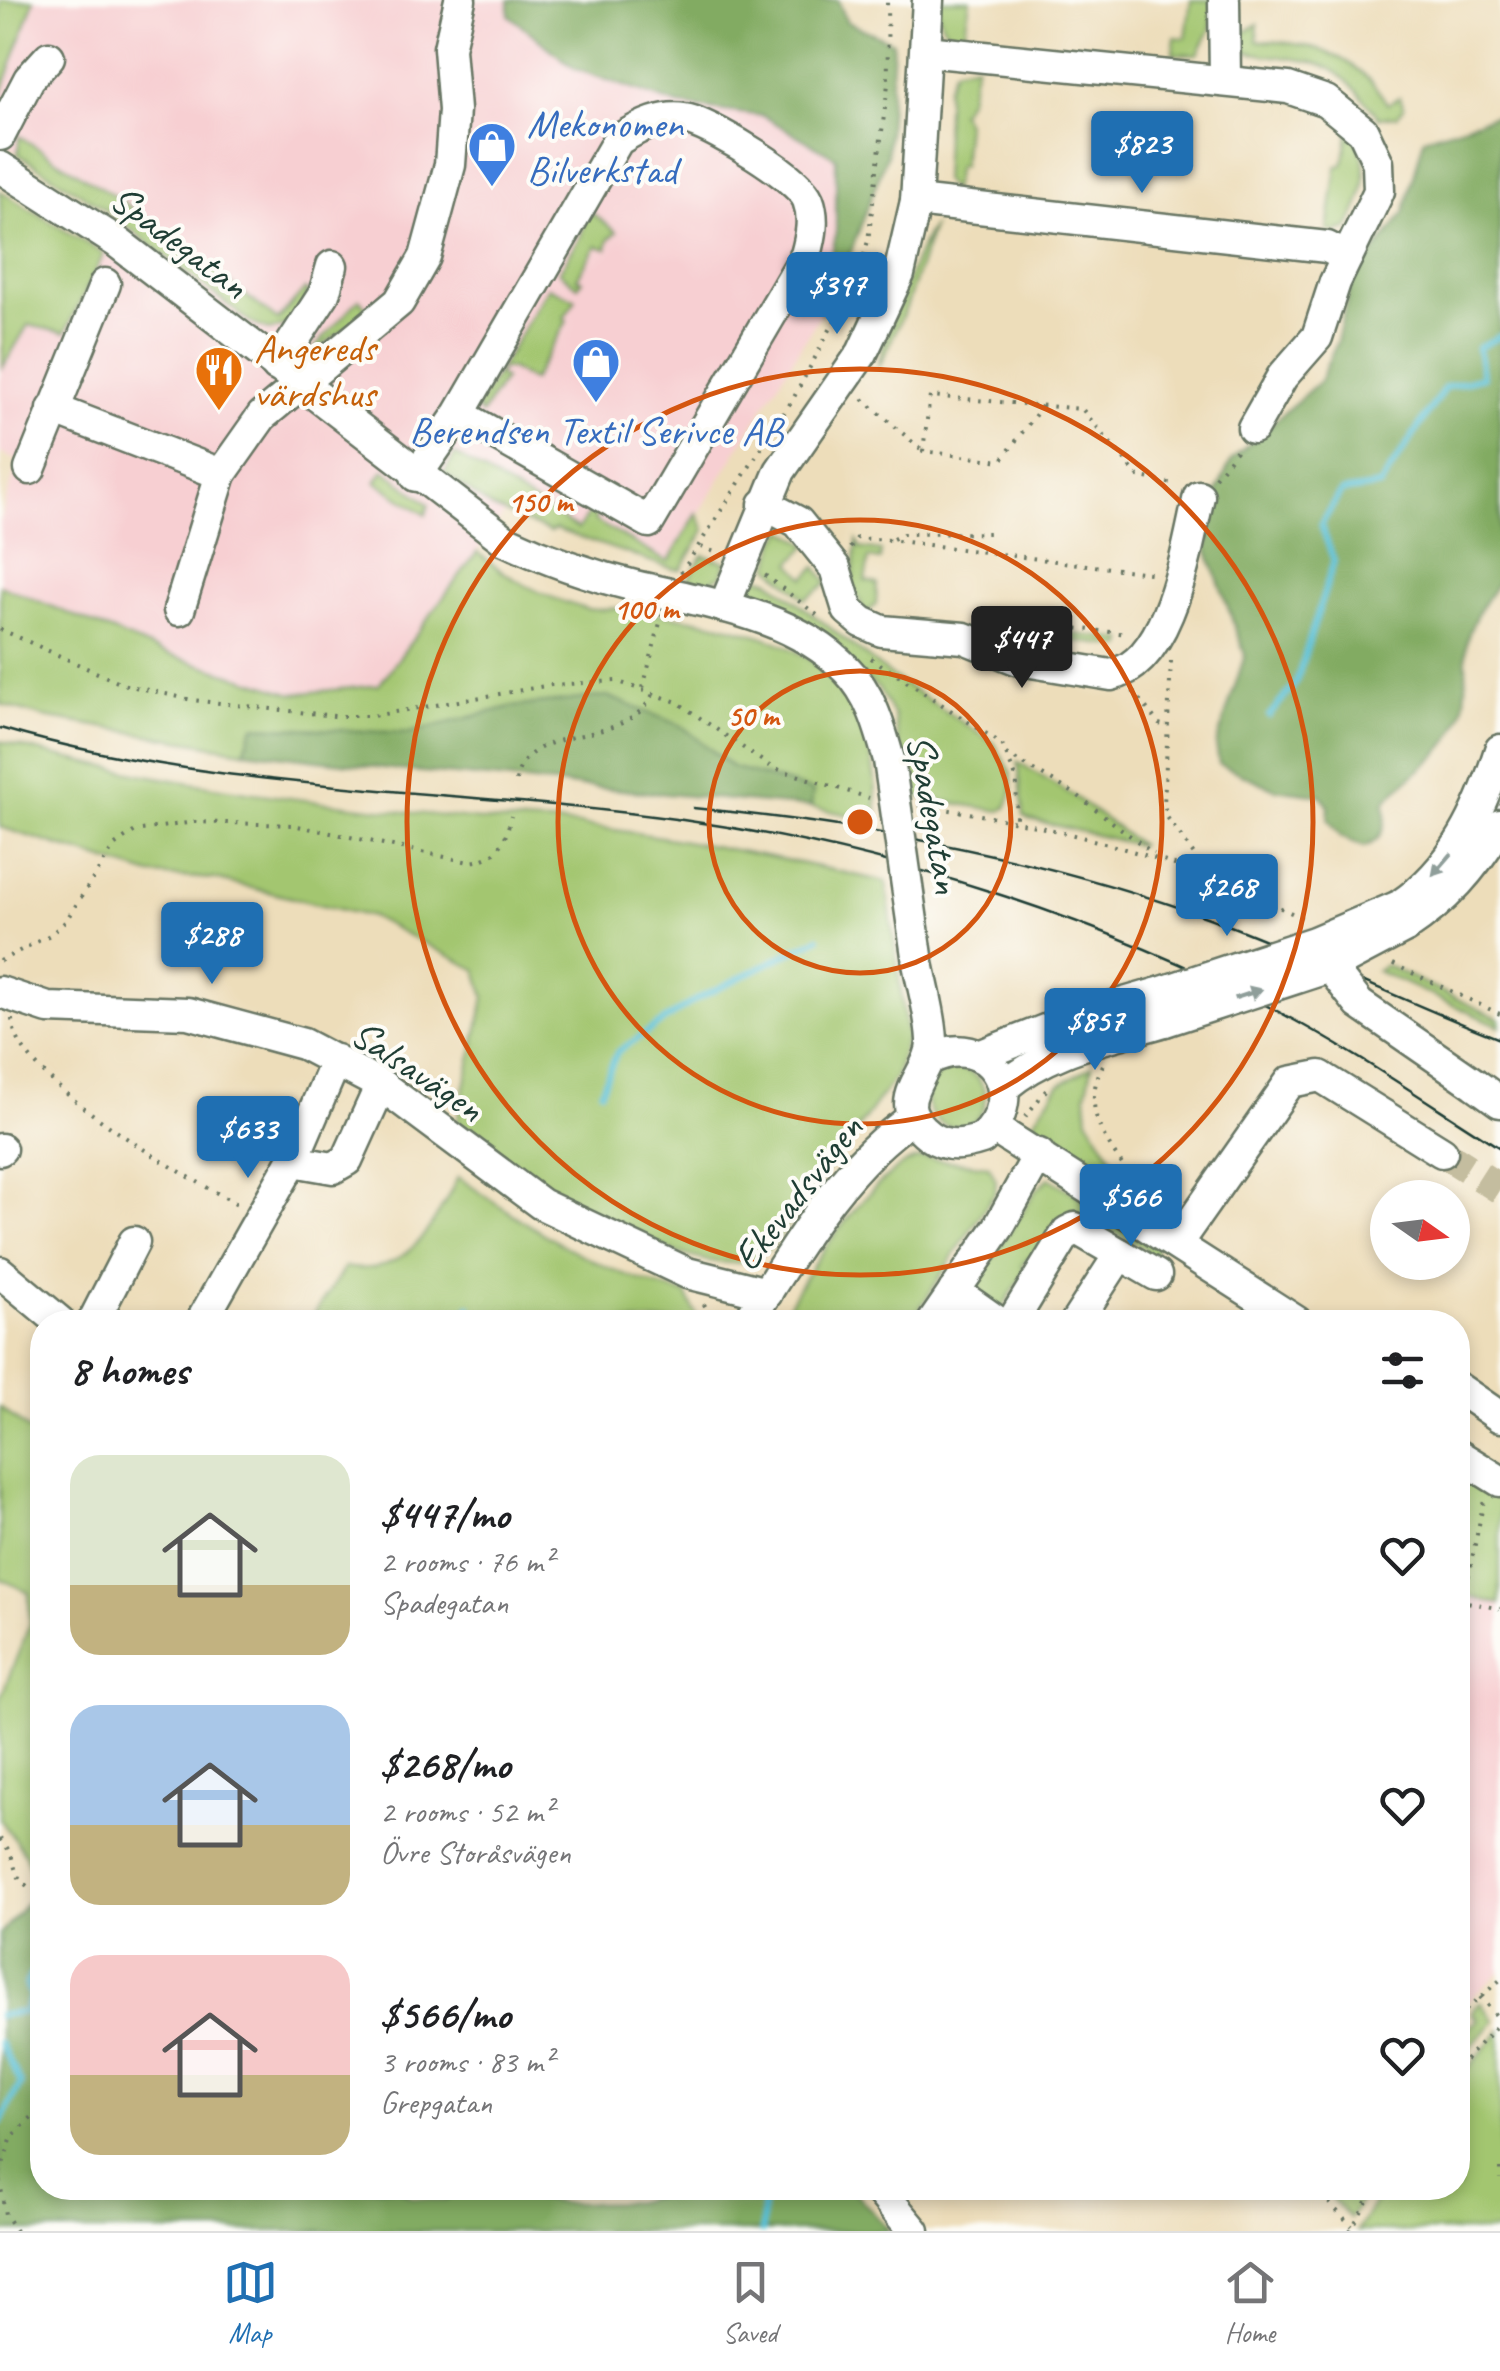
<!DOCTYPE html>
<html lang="en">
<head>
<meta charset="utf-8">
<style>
  body { margin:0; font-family:Caveat,sans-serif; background:#f6f6f6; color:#202124; height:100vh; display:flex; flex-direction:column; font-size:38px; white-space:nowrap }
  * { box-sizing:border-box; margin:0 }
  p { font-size:32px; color:#757577 }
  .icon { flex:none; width:55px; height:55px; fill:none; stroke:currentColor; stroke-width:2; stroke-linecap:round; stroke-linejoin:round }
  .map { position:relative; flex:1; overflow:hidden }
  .details { position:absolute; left:30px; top:1310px; width:1440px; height:890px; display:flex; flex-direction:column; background:#fff; border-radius:40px; box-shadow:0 5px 15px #0003 }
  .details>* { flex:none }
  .needle { width:65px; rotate:104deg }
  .tools { position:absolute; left:1370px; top:1180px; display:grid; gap:20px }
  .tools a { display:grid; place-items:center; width:100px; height:100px; border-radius:50%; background:#fff; box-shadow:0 5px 15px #0003; font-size:50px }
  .price { position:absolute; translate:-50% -85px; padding:0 22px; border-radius:10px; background:#1f6fb2; color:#fff; font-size:32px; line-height:65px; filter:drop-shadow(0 2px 5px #0008) }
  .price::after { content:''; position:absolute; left:50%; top:60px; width:30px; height:22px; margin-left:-15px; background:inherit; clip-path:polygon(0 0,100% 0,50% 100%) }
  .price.current { background:#222; color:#fff }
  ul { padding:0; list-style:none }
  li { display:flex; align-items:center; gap:30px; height:250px; padding:0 40px }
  li span { display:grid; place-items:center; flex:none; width:280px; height:200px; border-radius:30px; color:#555 }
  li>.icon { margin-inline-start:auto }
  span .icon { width:120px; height:120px; fill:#fffc; stroke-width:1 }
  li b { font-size:42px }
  h2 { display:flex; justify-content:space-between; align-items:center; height:120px; padding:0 40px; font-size:42px }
  .tabs { display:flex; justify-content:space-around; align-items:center; height:140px; border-top:2px solid #e0e0e0; background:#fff; font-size:28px; color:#757577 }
  .tabs a { display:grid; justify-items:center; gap:5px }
  .tabs .current { color:#1f6fb2 }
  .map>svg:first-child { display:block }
  .built { fill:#f7cfd2 }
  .green { fill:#a3c670; stroke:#618252; stroke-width:2.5 }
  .forest { fill:#82ab62; stroke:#50744b; stroke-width:2.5 }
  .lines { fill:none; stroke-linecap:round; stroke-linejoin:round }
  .stream { stroke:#59c0d6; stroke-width:6 }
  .minor-tunnel { stroke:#c4bd9f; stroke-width:30; stroke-dasharray:30 15; stroke-linecap:butt }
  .minor-casing { stroke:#677563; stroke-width:35 }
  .path { stroke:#677563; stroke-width:4; stroke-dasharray:2.5 8; stroke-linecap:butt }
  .minor { stroke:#fff; stroke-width:30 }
  .tram { stroke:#1f3d34; stroke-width:2.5 }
  .minor-bridge-casing { stroke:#677563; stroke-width:35; stroke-linecap:butt }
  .minor-bridge { stroke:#fff; stroke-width:30 }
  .oneway { fill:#8f9e9a }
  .ring { fill:none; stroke:#d45610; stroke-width:5 }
  .labels { text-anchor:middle; stroke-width:8; stroke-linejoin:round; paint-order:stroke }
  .shop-label { font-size:40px; fill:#366cbe; stroke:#fdfcf7; text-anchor:start }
  .street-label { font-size:40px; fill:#1f3d34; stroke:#fdfcf7 }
  .food-label { font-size:40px; fill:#c56008; stroke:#fdfcf7; text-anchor:start }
  .centre { fill:#d45610; stroke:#fdfcf7; stroke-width:5 }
  .ring-label { font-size:30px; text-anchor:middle; font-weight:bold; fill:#d45610; stroke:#fdfcf7; stroke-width:8; stroke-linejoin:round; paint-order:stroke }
</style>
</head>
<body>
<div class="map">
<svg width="1500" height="2231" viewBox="0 0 1500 2231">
  <rect width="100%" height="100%" fill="#fdfcf7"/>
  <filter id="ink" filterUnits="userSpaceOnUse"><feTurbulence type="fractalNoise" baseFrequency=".01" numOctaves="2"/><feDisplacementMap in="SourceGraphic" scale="20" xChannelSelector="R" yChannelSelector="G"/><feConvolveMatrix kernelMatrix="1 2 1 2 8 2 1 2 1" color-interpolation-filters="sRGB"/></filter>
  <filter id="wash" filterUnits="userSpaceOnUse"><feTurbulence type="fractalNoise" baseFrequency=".0048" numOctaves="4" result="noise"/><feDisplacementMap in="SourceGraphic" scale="40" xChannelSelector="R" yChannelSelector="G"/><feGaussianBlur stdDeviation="2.25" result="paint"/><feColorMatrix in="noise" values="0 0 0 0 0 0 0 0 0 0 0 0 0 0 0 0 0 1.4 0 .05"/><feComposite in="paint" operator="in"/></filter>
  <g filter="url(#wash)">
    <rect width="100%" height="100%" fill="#edddba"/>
    <!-- built -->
    <g class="built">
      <polygon points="34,0 509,0 509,15 678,105 763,116 837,159 836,231 821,313 667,566 508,509 379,685 293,694 164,653 0,585 0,521 18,461 0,453 0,366 28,324 65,332 125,213 0,143 0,98"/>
      <polygon points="1458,1464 1500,1488 1500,1972 1458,2010"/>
    </g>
    <!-- green -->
    <g class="green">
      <polygon points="0,0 34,0 0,98"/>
      <path d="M 938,0 L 970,0 L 964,38 C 941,33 939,21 938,0 Z"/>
      <polygon points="1191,0 1214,0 1211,28 1198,54 1173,54 1175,37 1186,38"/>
      <path d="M 1258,24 L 1257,41 C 1310,41 1360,55 1387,104 L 1400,97 L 1404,108 L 1397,116 L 1379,118 C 1331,53 1319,64 1246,52 L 1240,34 Z"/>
      <polygon points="976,64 969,98 960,112 966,123 962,166 957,166 952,191 943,180 947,88 954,69"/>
      <path d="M 1349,130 C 1375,161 1365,197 1348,229 L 1332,233 L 1328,230 L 1337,166 L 1343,165 Z"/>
      <polygon points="19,136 121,200 278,320 305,289 309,293 295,322 270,331 251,323 103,208 18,154"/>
      <polygon points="0,191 104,254 65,333 28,325 3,367"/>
      <polygon points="587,214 594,214 617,232 609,239 607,249 596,246 577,278 582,281 578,286 559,272 581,235"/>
      <path d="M 932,228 L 906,308 L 879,367 C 877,354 922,237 932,228 Z"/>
      <polygon points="548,287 576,299 564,318 567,321 532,381 511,369 502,369 498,375 504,379 482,414 476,409"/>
      <polygon points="359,299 370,311 318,349 326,359 313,362 306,357"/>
      <polygon points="455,454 578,529 594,505 600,508 594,520 664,560 669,561 697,513 705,530 681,569 673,569 555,529 550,532 492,508 444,473"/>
      <polygon points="384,470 429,504 426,515 376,482"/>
      <polygon points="785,530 808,545 791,563 805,578 816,567 828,583 805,599 770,567 777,540"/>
      <polygon points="857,541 860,548 881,551 880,560 869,558 865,581 877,584 876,604 866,614 852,584"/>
      <path d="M 477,552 C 510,580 542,596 583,608 C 596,613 614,606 628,609 C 773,630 877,647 877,821 L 811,807 L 812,791 L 732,767 L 682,726 L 510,707 L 409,733 L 254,726 L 244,751 L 43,717 L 0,704 L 0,585 L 164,653 L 293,694 L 379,685 Z"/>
      <polygon points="703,555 726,562 722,575 706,583 686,582"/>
      <polygon points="750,575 769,580 890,675 994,743 1011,772 1013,791 1006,808 1000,811 907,795 894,716 879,689 756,598"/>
      <polygon points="983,623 1124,640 1123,647 1041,637 1038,653 983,630"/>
      <path d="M 0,741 C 157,785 318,803 480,820 C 515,824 551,821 586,826 C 687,839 786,859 886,882 L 907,1037 L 896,1076 L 771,1248 C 763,1252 752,1260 743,1262 C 669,1275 517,1167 456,1126 L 485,997 L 477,970 L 372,917 L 214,879 L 151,875 L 0,827 Z"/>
      <polygon points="1018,762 1075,797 1141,846 1029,819 1024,816"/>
      <polygon points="1385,965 1500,1019 1500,1026 1377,971"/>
      <polygon points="1092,1066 1086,1095 1088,1118 1134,1194 1033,1122 1059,1085"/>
      <circle cx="956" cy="1098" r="29"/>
      <path d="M 925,1158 L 989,1166 L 996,1180 L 995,1192 L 911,1322 L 780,1322 C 797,1283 881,1157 925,1158 Z"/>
      <path d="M 458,1177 C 532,1229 596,1272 686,1294 L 700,1322 L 309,1322 L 345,1267 C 407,1279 435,1223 458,1177 Z"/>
      <polygon points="1049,1178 1156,1244 1155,1259 1145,1256 1146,1249 1086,1219 1033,1260 1028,1258 1022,1265 1025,1272 1000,1311 981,1293 977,1282 1037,1189"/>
      <polygon points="0,1407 42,1441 42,1885 36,1887 25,1854 0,1819 0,1699 30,1624 29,1593 0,1578"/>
      <polygon points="1461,1474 1500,1492 1500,1604 1458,1594"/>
      <polygon points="1481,2002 1495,2021 1458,2060 1458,2037 1478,2020 1472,2012"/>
      <polygon points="1500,2031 1500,2231 1357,2231 1383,2188 1458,2188 1458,2080"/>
      <polygon points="1322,2188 1368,2188 1350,2218"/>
    </g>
    <!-- forest -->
    <g class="forest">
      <polygon points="509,0 838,0 847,22 893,42 887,155 829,311 821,313 836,231 836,158 763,116 678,105 575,69 509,15"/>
      <path d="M 1500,114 L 1500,579 C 1487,599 1468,623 1466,648 C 1465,675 1470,698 1458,724 C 1442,761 1407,775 1385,802 C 1387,822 1386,839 1364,847 L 1341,837 L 1328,819 L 1329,807 L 1321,795 L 1275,789 L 1219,764 L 1216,745 L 1245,655 L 1207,549 L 1217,491 L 1232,459 L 1320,381 L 1337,341 L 1351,284 L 1404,213 L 1424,138 Z"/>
      <polygon points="607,696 682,726 732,767 813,791 811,807 400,770 244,751 254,726 409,733 510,707"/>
      <polygon points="42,1885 42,2188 230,2188 229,2196 255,2188 398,2188 411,2197 445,2201 461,2188 487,2188 561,2203 635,2202 683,2188 851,2188 890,2231 0,2231 0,1934"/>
    </g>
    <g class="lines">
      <!-- stream -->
      <g class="stream">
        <polyline points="1269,716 1296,683 1334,561 1321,525 1341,492 1380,486 1445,387 1483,377 1478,348 1500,336"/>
        <polyline points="601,1091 617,1052 697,999 819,938"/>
        <polyline points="457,1322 470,1307"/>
        <polyline points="0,2015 24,2012 31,1996 26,1984 32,1973 42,1979"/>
        <polyline points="0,2043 21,2083 0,2123"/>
        <polyline points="762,2231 763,2204 773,2188"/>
      </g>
    </g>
  </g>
  <g filter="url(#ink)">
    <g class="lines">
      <!-- minor-tunnel -->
      <polyline class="minor-tunnel" points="1442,1152 1500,1189"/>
      <!-- minor casing -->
      <g class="minor-casing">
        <g id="minor">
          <polyline points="1224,0 1225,79"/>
          <polyline points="926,51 1288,88 1326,101 1363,131 1378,163 1379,191 1335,282 1317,337 1282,377 1253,428"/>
          <polyline points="0,135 29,79 49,57"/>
          <path d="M 0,167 L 117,242 L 505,540 C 547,560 590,575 635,586 C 707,603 793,614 847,670 C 871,694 880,728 889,760"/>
          <polyline points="916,201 1327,247 1347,257"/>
          <polyline points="277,366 324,294 332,266"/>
          <polyline points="53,409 221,474 262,416 399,302 425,257 450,165 454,110 449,48 460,0"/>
          <polyline points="30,469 105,284"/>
          <path d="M 416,476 L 459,414 L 618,140 C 639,127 666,112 692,121 C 717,129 799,177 808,200 C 815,218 811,237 806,255 L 649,522 L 459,414"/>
          <path d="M 764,504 L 798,522 L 835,568 L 848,610 L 862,622 L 882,631 L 964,638 L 1019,660 L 1111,675 C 1171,663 1187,547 1199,496"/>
          <polyline points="724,607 780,471 862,353 899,274 916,201 928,0"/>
          <polyline points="179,610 221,474"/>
          <path d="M 1399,906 C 1454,870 1481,810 1500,750"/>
          <path d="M 1404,928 C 1446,900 1474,869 1500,825"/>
          <path d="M 918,963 C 923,988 931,1015 932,1040 C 934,1074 883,1101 930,1136 C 947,1148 964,1145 982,1139 C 1031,1095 988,1029 930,1059"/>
          <polyline points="0,992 48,1008 188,1013 303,1044 381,1085 541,1204 687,1273 767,1293"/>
          <polyline points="979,1056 1083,1015 1159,993"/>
          <polyline points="1475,1084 1500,1102"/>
          <path d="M 1004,1087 C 1049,1048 1109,1038 1165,1021"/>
          <polyline points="994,1128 1297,1322"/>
          <polyline points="0,1150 1,1149"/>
          <polyline points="293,1161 333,1168 347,1160 381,1085"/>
          <polyline points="1177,1243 1290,1082 1320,1076 1442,1152"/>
          <polyline points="1120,1254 1156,1275"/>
          <polyline points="0,1272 60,1322"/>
          <polyline points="954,1291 998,1322"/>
          <polyline points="93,1322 134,1242"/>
          <polyline points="201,1322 293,1160 336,1060"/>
          <path d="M 748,1322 C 794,1250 842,1165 914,1117"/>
          <polyline points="933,1322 998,1228 1039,1154"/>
          <polyline points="1012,1322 1067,1232 1075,1228 1120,1254 1076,1322"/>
          <polyline points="1458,1388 1500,1417"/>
          <polyline points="1458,1455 1500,1481"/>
          <polyline points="878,2188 914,2231"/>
        </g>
      </g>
      <!-- path -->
      <g class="path">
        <polyline points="863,399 923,451"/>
        <polyline points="1042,406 1001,461 923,451 930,396 1082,409 1138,476 1177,485"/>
        <polyline points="1215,477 1240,446"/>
        <polyline points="893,539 903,534 992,533"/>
        <polyline points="701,547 720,554"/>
        <polyline points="850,548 857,538 890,540 1157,574"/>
        <polyline points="681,573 793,399 857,279 868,241 888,84 887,0"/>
        <polyline points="765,575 817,615"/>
        <polyline points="983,618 1128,634"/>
        <polyline points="0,629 122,684 192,700 335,716 372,716 551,685 616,681 677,702 771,767 869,798"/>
        <polyline points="871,658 1002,744 1017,780 1016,819"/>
        <polyline points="1171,661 1164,804 1167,817 1199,862 1200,870"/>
        <polyline points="643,688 662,615"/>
        <polyline points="1133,691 1159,724 1167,726"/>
        <polyline points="1006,754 1077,795 1154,854"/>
        <path d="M 516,781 C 526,719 625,752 653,694"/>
        <path d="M 918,805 C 1057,825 1177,857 1304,919"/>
        <path d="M 0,961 L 50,935 L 65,922 L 114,846 L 135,831 L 194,822 L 293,825 L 469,862 C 499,859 505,843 511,816"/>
        <polyline points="1393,964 1500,1014"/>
        <path d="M 12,1019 C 15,1081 187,1177 239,1205"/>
        <path d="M 1103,1065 C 1077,1115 1112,1146 1139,1190"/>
        <polyline points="1025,1117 1047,1089"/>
        <polyline points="704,1304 713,1322"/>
        <polyline points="1458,1600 1500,1609"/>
        <polyline points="1458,1628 1484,1500"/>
        <path d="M 0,1839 C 23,1862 4,1878 42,1894"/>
        <polyline points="1480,1997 1500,2020"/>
        <polyline points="1458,2017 1500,1980"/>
        <polyline points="39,2027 42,2046"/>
        <polyline points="1458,2068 1500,2022"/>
        <polyline points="1500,2168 1500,2179"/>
        <polyline points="0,2173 12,2137 42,2107"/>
        <polyline points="0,2180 5,2215 16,2231"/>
        <polyline points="1314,2188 1352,2226"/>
        <polyline points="1350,2231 1375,2188"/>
      </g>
      <!-- minor -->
      <use href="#minor" class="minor"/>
      <!-- tram -->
      <g class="tram">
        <path d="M 0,728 C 220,793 457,788 683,820 C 886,849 1095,916 1277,1011 C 1354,1051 1427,1102 1500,1148"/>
        <path d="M 693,808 C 869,825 1045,858 1212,919 C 1309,955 1403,1001 1500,1039"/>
      </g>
      <!-- minor-bridge casing -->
      <g class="minor-bridge-casing">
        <g id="minor-bridge">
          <polyline points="889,760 918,963"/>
          <polyline points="1330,967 1359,1004 1475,1084"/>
          <polyline points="1159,993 1314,942 1399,906"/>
          <polyline points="1165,1021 1330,967 1404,928"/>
        </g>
      </g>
      <!-- minor-bridge -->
      <use href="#minor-bridge" class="minor-bridge"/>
    </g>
    <!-- one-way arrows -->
    <defs><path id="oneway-solid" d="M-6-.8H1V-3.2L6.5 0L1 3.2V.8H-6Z" transform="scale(2.5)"/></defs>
    <g class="oneway">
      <use href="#oneway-solid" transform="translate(1442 865) rotate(131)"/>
      <use href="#oneway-solid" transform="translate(1248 994) rotate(-18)"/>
    </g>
  </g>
  <!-- distance rings -->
  <g class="ring">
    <circle cx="860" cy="822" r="151"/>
    <circle cx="860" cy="822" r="302"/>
    <circle cx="860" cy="822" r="453"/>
  </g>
  <!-- icons -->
  <defs>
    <g id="shop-pin" transform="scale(2.5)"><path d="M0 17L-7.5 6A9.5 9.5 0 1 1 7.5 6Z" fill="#3f7fe0" stroke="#fdfcf7"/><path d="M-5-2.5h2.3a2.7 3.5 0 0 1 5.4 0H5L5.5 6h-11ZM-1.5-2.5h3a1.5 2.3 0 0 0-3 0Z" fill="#fff"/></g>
    <g id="restaurant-pin" transform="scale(2.5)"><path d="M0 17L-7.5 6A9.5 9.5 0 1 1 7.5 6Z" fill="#e8710a" stroke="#fdfcf7"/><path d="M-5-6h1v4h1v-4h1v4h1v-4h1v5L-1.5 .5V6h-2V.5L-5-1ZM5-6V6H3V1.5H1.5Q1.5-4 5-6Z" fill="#fff"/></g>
  </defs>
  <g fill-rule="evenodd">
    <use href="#shop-pin" x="492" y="146"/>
    <use href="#shop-pin" x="596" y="362"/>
    <use href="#restaurant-pin" x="219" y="370"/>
  </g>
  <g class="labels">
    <!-- shop labels -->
    <g class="shop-label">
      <text x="527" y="137">Mekonomen<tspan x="527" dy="46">Bilverkstad</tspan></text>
      <text x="596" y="444" text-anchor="middle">Berendsen Textil Serivce AB</text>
    </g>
    <!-- street labels -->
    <g class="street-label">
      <text transform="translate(180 241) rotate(37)" y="14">Spadegatan</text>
      <text transform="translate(935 814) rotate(80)" y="14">Spadegatan</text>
      <text transform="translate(418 1070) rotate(34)" y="14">Salsavägen</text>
      <text transform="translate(797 1192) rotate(-52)" y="14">Ekevadsvägen</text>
    </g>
    <!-- food labels -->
    <g class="food-label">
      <text x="254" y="361">Angereds<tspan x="254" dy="46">värdshus</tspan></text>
    </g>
  </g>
  <circle cx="860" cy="822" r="15" class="centre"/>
  <g class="ring-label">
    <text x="540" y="512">150 m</text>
    <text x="646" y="619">100 m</text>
    <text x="753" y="726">50 m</text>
  </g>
</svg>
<div class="tools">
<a><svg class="needle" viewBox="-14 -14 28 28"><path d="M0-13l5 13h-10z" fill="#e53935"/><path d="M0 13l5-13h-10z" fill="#757577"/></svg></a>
</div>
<b class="price" style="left:1142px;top:196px">$823</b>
<b class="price" style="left:837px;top:337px">$397</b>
<b class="price current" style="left:1022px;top:691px">$447</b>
<b class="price" style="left:1227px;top:939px">$268</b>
<b class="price" style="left:212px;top:987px">$288</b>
<b class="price" style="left:1095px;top:1073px">$857</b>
<b class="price" style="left:248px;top:1181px">$633</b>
<b class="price" style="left:1131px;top:1249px">$566</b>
<section class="details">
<h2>8 homes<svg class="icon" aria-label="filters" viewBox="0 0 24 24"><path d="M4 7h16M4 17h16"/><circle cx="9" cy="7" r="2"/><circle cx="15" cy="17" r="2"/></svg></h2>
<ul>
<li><span style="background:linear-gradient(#dfe7d0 65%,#c2b280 0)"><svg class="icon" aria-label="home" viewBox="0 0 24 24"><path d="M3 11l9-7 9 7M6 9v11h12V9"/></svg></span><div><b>$447/mo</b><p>2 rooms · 76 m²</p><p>Spadegatan</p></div><svg class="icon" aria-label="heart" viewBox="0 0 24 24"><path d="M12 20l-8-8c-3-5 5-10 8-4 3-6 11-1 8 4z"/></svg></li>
<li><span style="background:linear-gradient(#a9c7e8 60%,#c2b280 0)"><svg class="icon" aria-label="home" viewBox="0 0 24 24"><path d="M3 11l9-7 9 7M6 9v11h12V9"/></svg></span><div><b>$268/mo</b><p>2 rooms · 52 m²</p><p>Övre Storåsvägen</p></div><svg class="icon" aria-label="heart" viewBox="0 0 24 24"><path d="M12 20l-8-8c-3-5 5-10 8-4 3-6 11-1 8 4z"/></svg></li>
<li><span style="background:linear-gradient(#f6c9c9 60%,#c2b280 0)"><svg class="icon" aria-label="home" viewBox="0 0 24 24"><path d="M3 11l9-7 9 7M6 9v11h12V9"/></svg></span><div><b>$566/mo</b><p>3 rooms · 83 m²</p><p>Grepgatan</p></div><svg class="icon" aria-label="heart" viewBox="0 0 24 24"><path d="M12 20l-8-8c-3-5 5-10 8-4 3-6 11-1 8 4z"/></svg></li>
</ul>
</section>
</div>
<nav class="tabs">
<a class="current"><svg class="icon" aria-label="map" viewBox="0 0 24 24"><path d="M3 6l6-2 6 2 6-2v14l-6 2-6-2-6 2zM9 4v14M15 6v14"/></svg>Map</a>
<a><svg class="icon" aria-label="saved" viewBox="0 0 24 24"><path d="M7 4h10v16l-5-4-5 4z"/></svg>Saved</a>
<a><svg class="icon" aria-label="home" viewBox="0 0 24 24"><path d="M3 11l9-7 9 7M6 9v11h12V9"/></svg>Home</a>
</nav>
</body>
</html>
